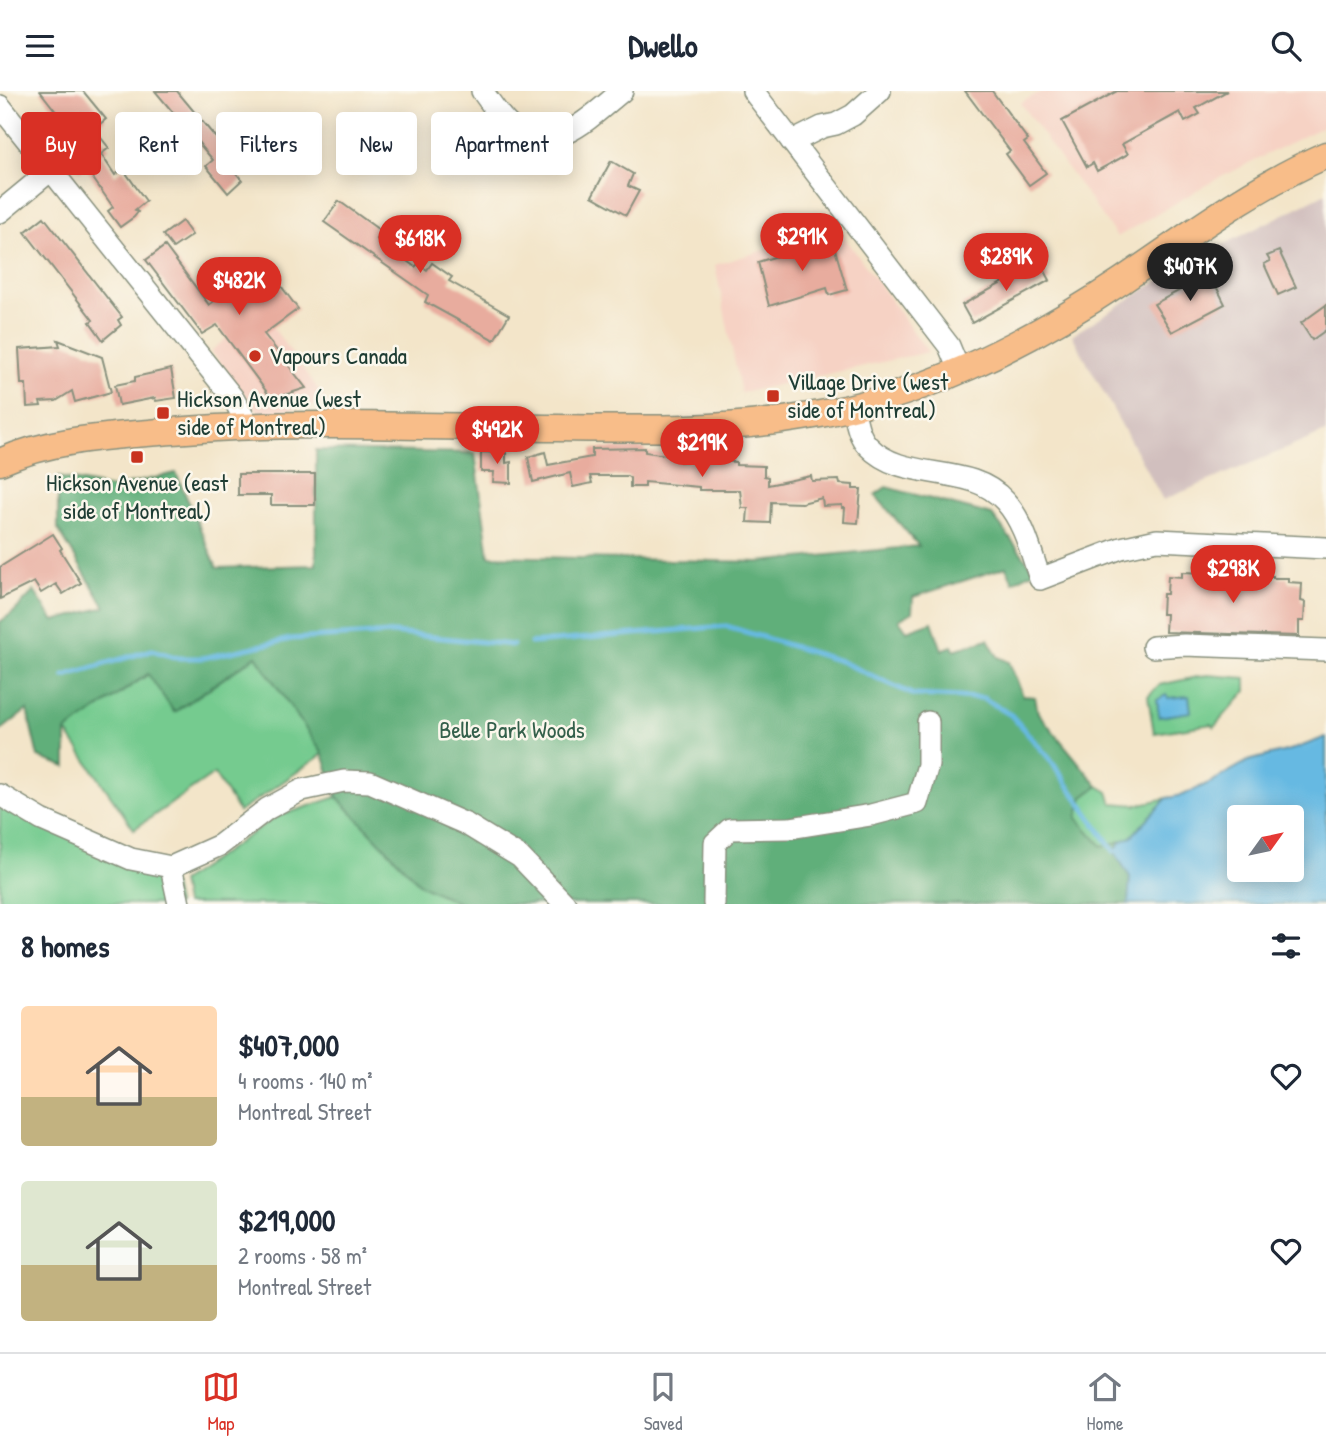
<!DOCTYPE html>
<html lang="en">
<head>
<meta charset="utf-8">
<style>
  body { margin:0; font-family:"Patrick Hand",sans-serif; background:#f2f2f3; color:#1f2937; height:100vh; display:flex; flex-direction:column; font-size:26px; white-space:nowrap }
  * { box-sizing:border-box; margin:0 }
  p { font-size:23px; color:#747a83 }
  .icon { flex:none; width:38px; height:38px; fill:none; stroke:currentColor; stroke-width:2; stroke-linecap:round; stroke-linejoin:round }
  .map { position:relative; height:813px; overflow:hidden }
  .sheet { display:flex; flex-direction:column; background:#fff; flex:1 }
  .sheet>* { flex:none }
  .hud { position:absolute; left:21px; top:21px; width:700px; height:63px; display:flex; gap:14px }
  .needle { width:46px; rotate:57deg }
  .controls { position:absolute; left:1227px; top:714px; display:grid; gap:14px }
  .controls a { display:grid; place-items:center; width:77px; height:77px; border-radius:7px; background:#fff; box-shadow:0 4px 18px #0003; font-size:35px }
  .price { position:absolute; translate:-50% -60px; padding:0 16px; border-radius:24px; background:#d93025; color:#fff; font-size:23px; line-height:46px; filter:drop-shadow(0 2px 4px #0008) }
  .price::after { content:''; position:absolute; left:50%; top:42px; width:21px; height:16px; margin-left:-10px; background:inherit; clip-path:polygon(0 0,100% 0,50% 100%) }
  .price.on { background:#222; color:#fff }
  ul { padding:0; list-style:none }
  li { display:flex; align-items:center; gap:21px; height:175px; padding:0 21px }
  li span { display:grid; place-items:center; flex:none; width:196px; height:140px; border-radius:7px; color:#555 }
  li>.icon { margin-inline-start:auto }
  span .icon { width:84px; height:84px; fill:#fffc; stroke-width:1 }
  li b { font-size:30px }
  h2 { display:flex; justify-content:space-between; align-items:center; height:84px; padding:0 21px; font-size:30px }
  .chip { padding:0 24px; border-radius:7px; background:#fff; box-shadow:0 4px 18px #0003; font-size:24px; line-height:63px }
  .chip.on { background:#d93025; color:#fff }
  header { display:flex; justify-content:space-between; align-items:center; height:91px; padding:0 21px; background:#fff; font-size:32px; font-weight:700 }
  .dock { display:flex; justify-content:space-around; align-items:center; height:98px; border-top:2px solid #e0e1e3; background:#fff; font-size:19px; color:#747a83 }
  .dock a { display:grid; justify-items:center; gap:4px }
  .dock .on { color:#d93025 }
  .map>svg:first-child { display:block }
  .built { fill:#f6d2c4 }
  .industrial { fill:#d1bfbe }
  .green { fill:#75cb8f; stroke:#4a8462; stroke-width:2 }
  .forest { fill:#60af7a; stroke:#407657; stroke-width:2 }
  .water { fill:#66b9e2; stroke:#427b8b; stroke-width:2; fill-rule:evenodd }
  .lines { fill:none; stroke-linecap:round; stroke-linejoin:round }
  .stream { stroke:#66b9e2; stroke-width:5 }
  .building { fill:#e8ac9e }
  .minor-casing { stroke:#89917e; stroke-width:24 }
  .major-casing { stroke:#89917e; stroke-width:29 }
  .minor { stroke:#fff; stroke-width:21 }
  .major { stroke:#f8bd89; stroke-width:26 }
  .poi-dot { fill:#c8321e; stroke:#fbf7ec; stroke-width:2.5 }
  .labels { text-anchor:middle; stroke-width:5; stroke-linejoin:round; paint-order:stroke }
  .poi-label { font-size:24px; fill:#1f3d34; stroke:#fbf7ec; text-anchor:start }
  .park-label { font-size:24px; fill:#34604b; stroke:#fbf7ec }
</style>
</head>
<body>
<header><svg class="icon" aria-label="menu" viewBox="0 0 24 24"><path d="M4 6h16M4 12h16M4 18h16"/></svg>Dwello<svg class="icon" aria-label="search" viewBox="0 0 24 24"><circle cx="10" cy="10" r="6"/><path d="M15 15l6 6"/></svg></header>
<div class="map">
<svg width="1326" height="813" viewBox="0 0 1326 813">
  <rect width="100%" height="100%" fill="#fbf7ec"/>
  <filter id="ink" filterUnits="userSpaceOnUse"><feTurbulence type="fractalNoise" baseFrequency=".0143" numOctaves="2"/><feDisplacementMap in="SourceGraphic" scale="14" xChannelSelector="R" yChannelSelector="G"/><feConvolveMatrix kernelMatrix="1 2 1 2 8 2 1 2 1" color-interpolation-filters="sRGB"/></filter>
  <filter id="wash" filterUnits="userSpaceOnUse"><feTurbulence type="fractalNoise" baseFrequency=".00686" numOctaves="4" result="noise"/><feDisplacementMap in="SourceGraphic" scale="28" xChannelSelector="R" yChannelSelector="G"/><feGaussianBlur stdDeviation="1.57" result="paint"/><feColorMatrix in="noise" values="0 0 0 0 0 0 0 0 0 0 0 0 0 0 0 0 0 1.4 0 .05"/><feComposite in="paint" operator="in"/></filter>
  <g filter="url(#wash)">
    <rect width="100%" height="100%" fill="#f3e5c9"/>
    <!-- built -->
    <g class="built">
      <polygon points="1042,0 1326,0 1326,34 1215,89 1117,146 1020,12"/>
      <polygon points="838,137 928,261 741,302 715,174"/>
      <polygon points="261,220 328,312 261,324 211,260"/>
    </g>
    <!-- industrial -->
    <polygon class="industrial" points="1326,102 1326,341 1163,409 1072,244 1189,171"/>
    <!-- green -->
    <g class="green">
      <polygon points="256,565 323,663 239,721 214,683 134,738 66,640 149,583 175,621"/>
      <polygon points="1207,584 1246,587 1246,600 1214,636 1212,633 1154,642 1148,605 1159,594"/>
      <polygon points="1098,695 1108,701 1112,712 1137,714 1167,707 1131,746 1122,750 1130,786 1065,734 1083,706"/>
      <polygon points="0,704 153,769 173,794 177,813 0,813"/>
      <polygon points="337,706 421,794 461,813 185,813 181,791 276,726"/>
    </g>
    <!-- forest -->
    <polygon class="forest" points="316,359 475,362 489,465 759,471 919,455 875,404 886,396 992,424 1035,480 1013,491 1006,476 913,506 912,521 899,529 907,540 932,531 942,559 952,555 954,559 988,548 998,566 1009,571 1023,605 1035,606 1038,622 1098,695 1083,706 1077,727 1102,755 1122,750 1114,760 1130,786 1128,813 461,813 421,794 337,706 323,663 256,565 174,621 148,583 66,640 66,676 38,666 27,619 0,640 0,531 15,520 34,500 54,530 105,516 58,438 58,386 112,397 176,382 217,477 316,474"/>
    <!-- water -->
    <g class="water">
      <polygon points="1166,604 1168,607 1189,605 1191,621 1159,626 1157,609"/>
      <path d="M 1326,646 L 1326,813 L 1128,813 L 1130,786 L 1114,760 L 1122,750 L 1131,746 L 1167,707 L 1183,704 L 1211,691 L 1248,670 L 1297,657 ZM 1292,726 L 1292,779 L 1239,779 L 1239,726 Z"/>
    </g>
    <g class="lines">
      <!-- stream -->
      <g class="stream">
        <polyline points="531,552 726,535 840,570 914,604 983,607 1011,624 1049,667 1114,760"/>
        <polyline points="64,585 152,559 178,567 203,567 291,548 393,542 513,554"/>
      </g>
    </g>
    <g id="blocks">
      <!-- building -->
      <g class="building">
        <polygon points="40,0 83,0 106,28 94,38 109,57 101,63 115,84 123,78 146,110 135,119 138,121 134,126 120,136 108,120 113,116 85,76 80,81 58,55 54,58 42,43 61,27"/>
        <polygon points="155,0 177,0 226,59 220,63 242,89 228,102 206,75 213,69"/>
        <polygon points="965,0 992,0 1028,49 1024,52 1046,82 1029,94 1006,63 1010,60"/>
        <polygon points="1117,0 1227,0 1196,17 1200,23 1185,31 1180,21 1122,53 1128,63 1097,80 1093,72 1087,76 1062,30"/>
        <polygon points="611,70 633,83 628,95 639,100 626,124 592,105"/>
        <polygon points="339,110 382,141 377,148 415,176 418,173 427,179 432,172 452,186 449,190 509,224 494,249 425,211 428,204 324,131"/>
        <polygon points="44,126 122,226 118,229 121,234 103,249 90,231 93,229 25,141"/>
        <polygon points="182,130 192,144 173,157 163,144"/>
        <polygon points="832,148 847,199 829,204 827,197 769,215 758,171"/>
        <polygon points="165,155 209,214 241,188 240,186 244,183 239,177 250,169 254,174 262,169 298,218 264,243 306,297 272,308 217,234 202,243 146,169"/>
        <polygon points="1279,160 1296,196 1278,204 1264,173 1270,170 1267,165"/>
        <polygon points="1040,171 1050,189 972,232 962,214"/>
        <polygon points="1210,183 1225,213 1172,241 1154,213"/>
        <polygon points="1326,214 1326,239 1312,249 1301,232"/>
        <polygon points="58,249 102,266 111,301 75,311 72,300 56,310 40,311 41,315 27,316 26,293 21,293 19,258 60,255"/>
        <polygon points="171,278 176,307 156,310 155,307 119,314 115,294 135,290 135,286"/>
        <polygon points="645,357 645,361 681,366 680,371 712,369 736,371 736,374 764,375 764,385 768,386 768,394 811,385 812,390 839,389 840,393 853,394 853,398 861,398 858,432 844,431 845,417 842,417 842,414 823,415 822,407 802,412 771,411 770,432 747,431 748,417 742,417 740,399 699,399 699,396 645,391 645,396 630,396 630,387 627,385 590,385 592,392 573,396 570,382 533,391 528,366 545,361 548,374 592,366 592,358"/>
        <polygon points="481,361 506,362 506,372 511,371 511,392 493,391 494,381 481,381"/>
        <polygon points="238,383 315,383 315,414 271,414 271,404 238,404"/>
        <polygon points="53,443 62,457 60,459 81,492 63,503 56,493 41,502 34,491 0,508 0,476"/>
        <polygon points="1182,481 1273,485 1273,487 1288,487 1288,491 1302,492 1301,510 1305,511 1304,530 1299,530 1299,545 1165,541 1166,523 1162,523 1163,503 1167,503 1168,485 1182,486"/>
      </g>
    </g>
  </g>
  <g filter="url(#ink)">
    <use href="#blocks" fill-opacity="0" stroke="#89917e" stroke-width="2"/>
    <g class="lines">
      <!-- minor casing -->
      <g class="minor-casing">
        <g id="minor">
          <path d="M 482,0 C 492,13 503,32 518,41 C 558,63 593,23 622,0"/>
          <polyline points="753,0 949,255 959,279"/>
          <polyline points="0,15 233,307 248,334"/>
          <polyline points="792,51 822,36 836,33 853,24 880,0"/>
          <polyline points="0,121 51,79"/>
          <path d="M 853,315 C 856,329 858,345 868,355 C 904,393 969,370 1005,410 C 1024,431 1031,461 1040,488 L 1121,457 L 1157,449 L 1326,457"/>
          <polyline points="1153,556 1184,554 1326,559"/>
          <polyline points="0,704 42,729 131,768 171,776 220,754 267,718 302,699 344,690 370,691 466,733 520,766 565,813"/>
          <polyline points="171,776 179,813"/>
          <polyline points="714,813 715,752 730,738 790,737 871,724 917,712 928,674 928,631"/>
        </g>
      </g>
      <!-- major casing -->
      <g class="major-casing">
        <path id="major" d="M 0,371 C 53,347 115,345 172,340 C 300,329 429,336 558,337 C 639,338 722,340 803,326 C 919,308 1026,254 1123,189 C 1188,145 1253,96 1326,64"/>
      </g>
      <!-- minor -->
      <use href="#minor" class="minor"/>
      <!-- major -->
      <use href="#major" class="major"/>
    </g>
  </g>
  <!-- markers -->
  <g class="poi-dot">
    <circle cx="255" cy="265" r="7"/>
    <rect x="766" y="298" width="14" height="14" rx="3.5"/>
    <rect x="156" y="315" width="14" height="14" rx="3.5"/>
    <rect x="130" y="359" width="14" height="14" rx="3.5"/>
  </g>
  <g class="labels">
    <!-- poi labels -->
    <g class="poi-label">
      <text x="269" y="273">Vapours Canada</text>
      <text x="787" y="299">Village Drive (west<tspan x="787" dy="28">side of Montreal)</tspan></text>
      <text x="177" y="316">Hickson Avenue (west<tspan x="177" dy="28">side of Montreal)</tspan></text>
      <text x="137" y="400" text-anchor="middle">Hickson Avenue (east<tspan x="137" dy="28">side of Montreal)</tspan></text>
    </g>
    <!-- park labels -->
    <g class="park-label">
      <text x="512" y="647">Belle Park Woods</text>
    </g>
  </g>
</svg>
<div class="controls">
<a><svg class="needle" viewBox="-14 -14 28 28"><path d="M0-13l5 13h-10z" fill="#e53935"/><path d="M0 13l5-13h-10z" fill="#747a83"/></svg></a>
</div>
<b class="price" style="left:802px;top:182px">$291K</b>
<b class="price" style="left:420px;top:184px">$618K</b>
<b class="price" style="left:1006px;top:202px">$289K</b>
<b class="price on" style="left:1190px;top:212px">$407K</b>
<b class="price" style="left:239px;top:226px">$482K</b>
<b class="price" style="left:497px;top:375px">$492K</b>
<b class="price" style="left:702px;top:388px">$219K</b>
<b class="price" style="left:1233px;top:514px">$298K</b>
<div class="hud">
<a class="chip on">Buy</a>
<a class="chip">Rent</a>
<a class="chip">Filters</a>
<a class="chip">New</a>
<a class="chip">Apartment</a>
</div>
</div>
<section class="sheet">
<h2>8 homes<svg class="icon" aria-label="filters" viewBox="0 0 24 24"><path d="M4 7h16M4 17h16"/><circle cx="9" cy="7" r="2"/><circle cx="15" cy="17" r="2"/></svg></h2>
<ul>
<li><span style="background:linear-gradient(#ffd9b3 65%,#c2b280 0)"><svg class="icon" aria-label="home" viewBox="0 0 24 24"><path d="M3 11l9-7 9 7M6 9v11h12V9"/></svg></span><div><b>$407,000</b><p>4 rooms · 140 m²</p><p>Montreal Street</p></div><svg class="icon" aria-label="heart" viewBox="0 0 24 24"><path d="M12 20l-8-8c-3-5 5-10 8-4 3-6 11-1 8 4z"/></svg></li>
<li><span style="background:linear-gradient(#dfe7d0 60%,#c2b280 0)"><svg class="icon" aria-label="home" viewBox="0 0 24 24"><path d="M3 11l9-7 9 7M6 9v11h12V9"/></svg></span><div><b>$219,000</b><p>2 rooms · 58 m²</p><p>Montreal Street</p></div><svg class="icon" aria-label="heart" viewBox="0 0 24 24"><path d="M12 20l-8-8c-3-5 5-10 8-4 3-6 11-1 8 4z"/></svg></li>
</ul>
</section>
<nav class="dock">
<a class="on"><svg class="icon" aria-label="map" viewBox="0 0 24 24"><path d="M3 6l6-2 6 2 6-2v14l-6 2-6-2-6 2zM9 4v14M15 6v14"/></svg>Map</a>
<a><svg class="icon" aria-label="saved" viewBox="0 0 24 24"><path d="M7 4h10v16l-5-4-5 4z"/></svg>Saved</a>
<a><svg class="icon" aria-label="home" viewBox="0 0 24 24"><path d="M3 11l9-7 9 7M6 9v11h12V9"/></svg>Home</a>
</nav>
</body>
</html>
